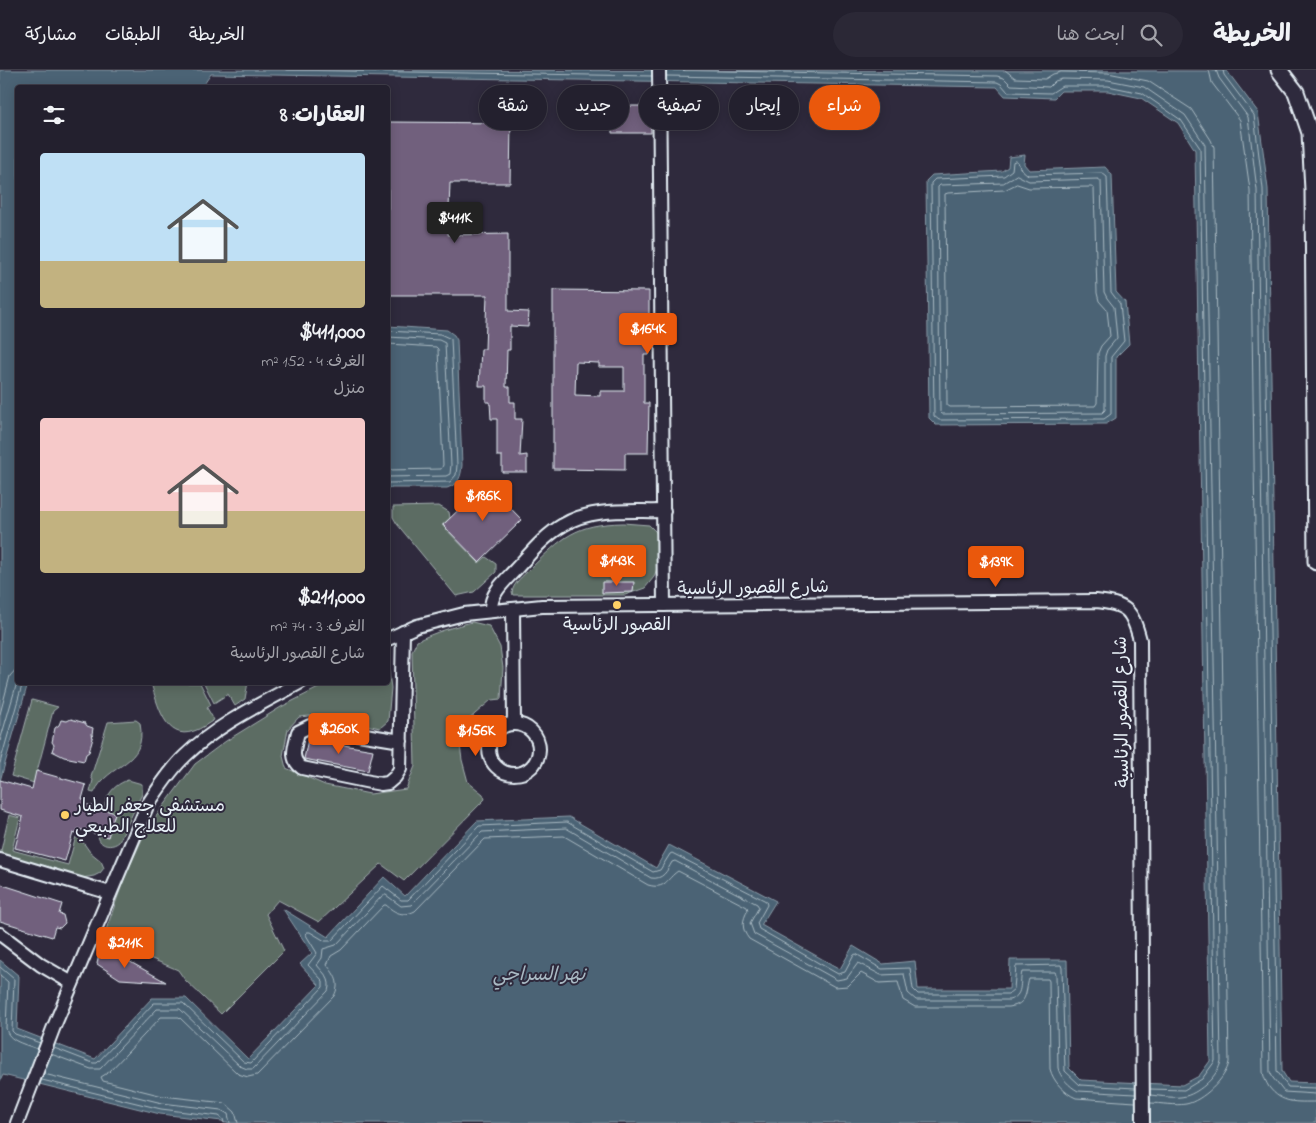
<!DOCTYPE html>
<html lang="ar">
<head>
<meta charset="utf-8">
<style>
  body { margin:0; font-family:"Indie Flower","Playpen Sans Arabic",sans-serif; background:#2b2836; color:#f1f3f6; direction:rtl; height:100vh; display:flex; flex-direction:column; font-size:19px; white-space:nowrap }
  * { box-sizing:border-box; margin:0 }
  p { font-size:16px; color:#a3a3aa }
  .icon { flex:none; width:28px; height:28px; fill:none; stroke:currentColor; stroke-width:2; stroke-linecap:round; stroke-linejoin:round }
  .map { position:relative; flex:1; overflow:hidden; direction:ltr }
  .details { position:absolute; left:15px; top:15px; width:375px; height:600px; display:flex; flex-direction:column; background:#23202e; border-radius:5px; box-shadow:0 2px 12px #0003,0 0 0 1px #403e4a; direction:rtl }
  .details>* { flex:none }
  .top-card { position:absolute; left:405px; top:15px; width:475px; height:45px; direction:rtl; display:flex; gap:10px }
  .price { position:absolute; translate:-50% -42px; padding:0 11px; border-radius:5px; background:#ea580c; color:#fff; font-size:16px; line-height:32px; filter:drop-shadow(0 1px 2px #0008) }
  .price::after { content:''; position:absolute; left:50%; top:30px; width:15px; height:11px; margin-left:-8px; background:inherit; clip-path:polygon(0 0,100% 0,50% 100%) }
  .price.selected { background:#222; color:#fff }
  ul { padding:0; list-style:none }
  li { display:grid; align-content:center; gap:10px; height:265px; padding:0 25px }
  li span { display:grid; place-items:center; height:155px; border-radius:5px; color:#555 }
  li>.icon { margin-inline-start:auto }
  span .icon { width:90px; height:90px; fill:#fffc; stroke-width:1 }
  li b { font-size:21px }
  h2 { display:flex; justify-content:space-between; align-items:center; height:60px; padding:0 25px; font-size:21px }
  .chip { padding:0 18px; border-radius:22px; background:#23202e; box-shadow:0 2px 12px #0003,0 0 0 1px #403e4a; font-size:18px; line-height:45px }
  .chip.selected { background:#ea580c; color:#fff }
  header { display:flex; align-items:center; gap:30px; box-sizing:border-box; height:70px; padding:0 25px; background:#23202e; border-bottom:1px solid #403e4a }
  header strong { font-size:24px }
  nav { display:flex; gap:28px; margin-inline-start:auto; font-size:18px }
  .search { width:350px; height:45px; background:#2b2836; display:flex; align-items:center; gap:12px; box-sizing:border-box; padding:0 18px; border-radius:28px; color:#a3a3aa; font-size:19px }
  .map>svg:first-child { display:block }
  .green { fill:#5c6c64; stroke:#a2aeae }
  .water { fill:#4b6474; stroke:#8a9ca9 }
  .lines { fill:none; stroke-linecap:round; stroke-linejoin:round }
  .shore { stroke:#a9b9c3; stroke-width:1 }
  .building { fill:#71617d; stroke:#e8f1f8; fill-rule:evenodd }
  .minor-casing { stroke:#e8f1f8; stroke-width:16 }
  .major-casing { stroke:#e8f1f8; stroke-width:19 }
  .minor { stroke:#2f2a3d; stroke-width:12 }
  .major { stroke:#2f2a3d; stroke-width:15 }
  .poi-dot { fill:#ffd166; stroke:#2f2a3d; stroke-width:2 }
  .labels { text-anchor:middle; stroke-width:4; stroke-linejoin:round; paint-order:stroke }
  .street-label { font-size:18px; fill:#e8f1f8; stroke:#2f2a3d }
  .poi-label { font-size:18px; fill:#e8f1f8; stroke:#2f2a3d }
  .water-label { font-size:19px; font-style:italic; fill:#a9b9c3; stroke:#2f2a3d }
</style>
</head>
<body>
<header>
<strong>الخريطة</strong>
<div class="search"><svg class="icon" aria-label="search" viewBox="0 0 24 24"><circle cx="10" cy="10" r="6"/><path d="M15 15l6 6"/></svg>ابحث هنا</div>
<nav><a>الخريطة</a><a>الطبقات</a><a>مشاركة</a></nav>
</header>
<div class="map">
<svg width="1316" height="1053" viewBox="0 0 1316 1053">
  <rect width="100%" height="100%" fill="#2f2a3d"/>
  <filter id="ink" filterUnits="userSpaceOnUse"><feTurbulence type="fractalNoise" baseFrequency=".02" numOctaves="2"/><feDisplacementMap in="SourceGraphic" scale="10" xChannelSelector="R" yChannelSelector="G"/><feConvolveMatrix kernelMatrix="1 2 1 2 8 2 1 2 1" color-interpolation-filters="sRGB"/></filter>
  <g filter="url(#ink)">
    <!-- green -->
    <g class="green">
      <polygon points="439,436 449,442 450,448 442,455 479,493 486,487 496,494 496,502 474,522 456,526 397,454 393,447 393,437"/>
      <path d="M 623,453 L 649,455 L 656,462 L 658,467 L 657,498 L 654,507 L 645,518 L 625,525 L 513,525 L 512,523 C 513,513 523,506 530,499 C 563,467 575,454 623,453 Z"/>
      <path d="M 472,552 L 489,556 L 500,577 L 503,598 L 501,629 L 491,630 L 467,651 L 459,668 L 462,690 L 468,712 L 483,724 L 485,729 L 404,811 L 381,794 L 319,852 L 278,830 L 266,844 L 284,881 L 221,944 L 185,910 L 178,900 L 133,881 L 129,877 L 119,878 L 101,874 L 124,809 L 146,760 L 195,694 L 226,671 L 281,637 L 328,613 L 388,612 L 388,595 L 391,618 L 388,651 L 380,658 L 319,645 L 299,647 L 288,659 L 283,686 L 286,698 L 325,715 L 370,724 L 406,719 L 415,696 L 412,581 L 417,571 C 435,562 453,557 472,552 Z"/>
      <polygon points="248,612 245,629 235,636 228,624 214,633 204,613"/>
      <path d="M 151,613 L 200,613 L 211,635 L 207,638 L 214,650 C 207,654 201,659 194,661 C 165,672 157,632 151,613 Z"/>
      <polygon points="32,630 58,637 53,641 34,713 11,706"/>
      <path d="M 136,650 L 140,653 C 148,697 108,692 94,723 L 90,722 L 93,710 L 91,707 L 108,652 Z"/>
      <path d="M 128,710 L 142,714 L 142,724 L 119,772 C 112,778 99,777 98,765 C 98,761 100,754 101,750 C 105,731 108,717 128,710 Z"/>
      <polygon points="9,745 20,748 12,780 68,795 75,770 76,767 80,768 90,782 101,791 104,798 100,803 94,806 82,808 69,805 0,785"/>
    </g>
    <!-- water -->
    <g class="water">
      <polygon points="0,0 1227,1 1258,42 1268,119 1282,1001 1289,1012 1316,1013 1316,1053 225,1053 222,1051 160,1044 3,1005 0,1011 0,890 19,906 17,959 95,989 152,928 186,928 248,989 319,915 300,894 312,883 283,839 328,867 384,807 405,826 477,751 569,747 656,798 669,775 776,831 761,855 840,899 853,876 883,894 915,891 918,919 1009,919 1010,890 1067,890 1069,998 1081,1010 1182,1015 1199,1006 1210,991 1195,80 1178,53 1141,28 1108,21 1061,21 1054,28 1005,26 997,17 211,4 202,17 18,18 18,612 28,613 0,711"/>
      <polygon points="1025,85 1024,94 1029,100 1105,97 1112,105 1116,222 1125,232 1129,274 1116,287 1116,348 1106,354 936,355 929,348 926,111 932,105 1002,101 1008,97 1009,87"/>
      <path d="M 388,256 L 447,260 L 454,265 L 457,270 L 462,395 C 461,407 459,414 447,418 L 388,418 Z"/>
    </g>
    <g class="lines">
      <!-- shore -->
      <g class="shore">
        <polyline points="286,0 652,6"/>
        <path d="M 667,0 L 997,6 L 1004,8 L 1011,15 L 1049,17 L 1055,11 L 1062,9 L 1108,10 L 1144,17 L 1185,45 L 1205,75 L 1221,991 C 1218,1006 1200,1022 1186,1026 C 1176,1029 1161,1026 1150,1025"/>
        <path d="M 1005,0 L 1015,8 L 1045,9 L 1053,4 L 1061,2 L 1108,3 L 1148,11 L 1191,39 L 1211,70 L 1214,77 L 1229,992 C 1226,1009 1202,1031 1186,1034 C 1175,1036 1161,1033 1150,1033"/>
        <path d="M 1209,0 L 1212,13 L 1240,50 L 1250,120 L 1263,1002 C 1264,1008 1266,1012 1269,1017 C 1282,1034 1296,1032 1316,1032"/>
        <polyline points="1216,0 1219,8 1248,47 1257,120 1270,1002 1273,1008 1284,1022 1316,1024"/>
        <polyline points="1223,0 1224,5 1254,45 1263,119 1277,1001 1288,1017 1316,1018"/>
        <polyline points="667,6 997,12 1001,14 1008,22 1051,23 1062,16 1108,16 1142,23 1181,50 1200,78 1215,991 1202,1009 1184,1020 1150,1019"/>
        <polygon points="1016,91 1018,92 1020,98 1028,105 1102,103 1107,107 1111,222 1120,234 1124,271 1111,287 1111,344 1104,349 939,350 934,346 931,113 935,109 1004,106 1012,100 1013,92"/>
        <polygon points="1017,105 1029,111 1098,109 1101,111 1104,222 1107,228 1114,237 1117,268 1107,280 1105,286 1105,340 1102,343 942,344 940,342 938,117 940,115 1003,113"/>
        <polygon points="1017,114 1029,118 1091,117 1094,118 1097,223 1099,231 1107,240 1110,266 1101,276 1098,283 1097,333 1095,336 950,337 947,335 945,124 948,123 1004,120"/>
        <polyline points="388,261 440,264 451,269 457,395 456,405 450,412 388,413"/>
        <polyline points="388,267 439,270 445,273 451,395 450,404 446,406 388,407"/>
        <polyline points="388,274 436,277 438,279 443,395 441,399 388,400"/>
        <polyline points="0,644 10,606 18,597"/>
        <polyline points="0,671 18,609"/>
        <polyline points="0,693 23,612"/>
        <polyline points="0,897 14,909 12,961 15,964 40,973"/>
        <path d="M 0,905 L 8,912 L 6,958 C 8,972 26,974 37,979"/>
        <polyline points="54,978 93,993 97,993 154,933 183,933 244,992 251,993 323,917 323,911 308,895 317,883 306,865 307,862 310,862 325,871 331,871 383,816 401,830 408,830 479,756 567,752 653,802 660,800 670,784 672,783 766,831 767,835 757,853 759,859 838,904 845,902 854,885 856,884 882,899 910,898 913,919 918,924 1008,924 1014,919 1016,896 1061,895 1062,898 1065,1001 1080,1015 1135,1018"/>
        <path d="M 51,984 L 91,999 L 100,999 L 157,939 L 180,939 L 240,996 L 247,999 L 253,999 L 328,921 C 332,909 324,904 317,895 L 322,888 L 323,879 L 336,875 L 383,825 L 386,825 L 401,836 L 411,835 L 482,762 L 566,758 L 651,808 C 663,810 667,801 672,792 L 675,791 L 757,834 L 759,837 L 750,853 L 754,864 L 837,910 L 847,908 L 858,893 L 881,905 L 904,904 L 908,923 L 916,930 L 1009,930 C 1024,926 1019,913 1022,902 L 1055,902 L 1056,904 L 1058,998 C 1060,1007 1070,1017 1078,1021 L 1135,1024"/>
        <polyline points="44,1004 162,1033 221,1040 228,1044 230,1053"/>
        <polyline points="42,1010 161,1039 219,1046 223,1049 224,1053"/>
        <path d="M 238,1053 L 235,1042 L 225,1033 L 163,1026 L 103,1011 L 101,1007 L 109,1002 L 161,947 L 179,947 L 238,1004 L 248,1007 L 257,1005 L 334,926 C 341,913 335,905 327,895 L 331,886 L 341,880 L 384,835 L 386,835 C 395,843 403,847 415,841 L 485,769 L 564,766 L 648,815 C 666,820 666,809 678,801 L 747,837 L 748,840 C 742,850 741,859 749,869 L 835,917 L 848,916 L 861,903 L 879,913 L 898,912 L 903,930 L 915,937 L 1009,937 C 1028,934 1025,923 1029,909 L 1048,909 L 1049,911 L 1050,999 C 1053,1011 1064,1023 1076,1028 L 1135,1032"/>
      </g>
    </g>
    <!-- building -->
    <g class="building">
      <polygon points="563,36 650,36 651,63 612,63 612,54 563,54"/>
      <polygon points="388,52 511,53 510,113 450,113 448,165 508,164 508,241 529,242 528,257 510,256 510,280 507,280 506,317 510,317 510,332 515,332 515,349 522,349 520,386 527,385 527,402 502,402 502,386 497,386 497,349 491,349 490,332 486,332 486,316 479,316 481,279 485,279 487,225 388,225"/>
      <path d="M 553,220 L 649,221 L 649,285 L 644,285 L 644,333 L 649,333 L 648,383 L 625,383 L 625,400 L 553,399 ZM 576,292 L 599,293 L 599,297 L 624,297 L 624,321 L 600,321 L 600,326 L 575,325 Z"/>
      <polygon points="486,413 522,450 479,492 443,455"/>
      <polygon points="602,512 634,512 633,522 602,523"/>
      <polygon points="71,649 85,653 87,656 93,658 92,664 93,668 89,682 86,684 84,691 64,687 52,681 54,675 52,672 55,658 59,655 61,650 67,651"/>
      <polygon points="308,669 373,680 368,701 304,689"/>
      <polygon points="36,701 86,715 82,729 86,730 85,734 115,743 108,767 78,759 76,764 73,763 65,791 15,778 23,747 0,740 0,710 32,719"/>
      <polygon points="0,814 62,834 59,844 63,845 65,853 60,858 55,857 52,867 0,851"/>
      <polygon points="99,884 125,889 166,912 120,909 97,894"/>
    </g>
    <g class="lines">
      <!-- minor casing -->
      <g class="minor-casing">
        <g id="minor">
          <polyline points="659,0 664,535"/>
          <polyline points="513,539 514,654"/>
          <path d="M 491,541 C 490,523 504,512 515,500 C 530,484 544,466 563,455 C 592,437 631,442 664,441"/>
          <path d="M 388,569 L 417,556 L 464,544 L 542,536 L 1096,531 C 1127,534 1132,540 1140,570 L 1143,1053"/>
          <circle cx="514" cy="679" r="25"/>
          <path d="M 401,671 L 310,656 L 298,662 C 295,676 289,689 302,698 L 370,712 L 381,714 L 388,713 L 395,707 L 400,699 L 403,562"/>
          <polyline points="0,790 110,823"/>
          <polyline points="0,864 41,895 72,913"/>
          <path d="M 17,1053 L 53,959 L 148,734 C 159,718 170,700 185,686 C 218,654 261,634 301,612"/>
        </g>
      </g>
      <!-- major casing -->
      <g class="major-casing">
        <polyline id="major" points="1279,0 1296,22 1310,63 1313,120 1316,492"/>
      </g>
      <!-- minor -->
      <use href="#minor" class="minor"/>
      <!-- major -->
      <use href="#major" class="major"/>
    </g>
  </g>
  <!-- markers -->
  <g class="poi-dot">
    <circle cx="617" cy="535" r="5"/>
    <circle cx="65" cy="745" r="5"/>
  </g>
  <g class="labels">
    <!-- street labels -->
    <g class="street-label">
      <text transform="translate(753 517) rotate(-1)" y="6">شارع القصور الرئاسية</text>
      <text transform="translate(1121 642) rotate(-91)" y="6">شارع القصور الرئاسية</text>
    </g>
    <!-- poi labels -->
    <g class="poi-label">
      <text x="617" y="560">القصور الرئاسية</text>
      <text x="75" y="741" text-anchor="start">مستشفى جعفر الطيار<tspan x="75" dy="21">للعلاج الطبيعي</tspan></text>
    </g>
    <!-- water labels -->
    <g class="water-label">
      <text x="539" y="910">نهر السراجي</text>
    </g>
  </g>
</svg>
<b class="price selected" style="left:455px;top:174px">$411K</b>
<b class="price" style="left:648px;top:285px">$164K</b>
<b class="price" style="left:483px;top:452px">$186K</b>
<b class="price" style="left:617px;top:517px">$143K</b>
<b class="price" style="left:996px;top:518px">$139K</b>
<b class="price" style="left:339px;top:685px">$260K</b>
<b class="price" style="left:476px;top:687px">$156K</b>
<b class="price" style="left:125px;top:899px">$211K</b>
<div class="top-card">
<a class="chip selected">شراء</a>
<a class="chip">إيجار</a>
<a class="chip">تصفية</a>
<a class="chip">جديد</a>
<a class="chip">شقة</a>
</div>
<section class="details">
<h2>العقارات: 8<svg class="icon" aria-label="filters" viewBox="0 0 24 24"><path d="M4 7h16M4 17h16"/><circle cx="9" cy="7" r="2"/><circle cx="15" cy="17" r="2"/></svg></h2>
<ul>
<li><span style="background:linear-gradient(#bfe0f5 70%,#c2b280 0)"><svg class="icon" aria-label="home" viewBox="0 0 24 24"><path d="M3 11l9-7 9 7M6 9v11h12V9"/></svg></span><div><b>$411,000</b><p>الغرف: 4 · 152 m²</p><p>منزل</p></div></li>
<li><span style="background:linear-gradient(#f6c9c9 60%,#c2b280 0)"><svg class="icon" aria-label="home" viewBox="0 0 24 24"><path d="M3 11l9-7 9 7M6 9v11h12V9"/></svg></span><div><b>$211,000</b><p>الغرف: 3 · 74 m²</p><p>شارع القصور الرئاسية</p></div></li>
</ul>
</section>
</div>
</body>
</html>
